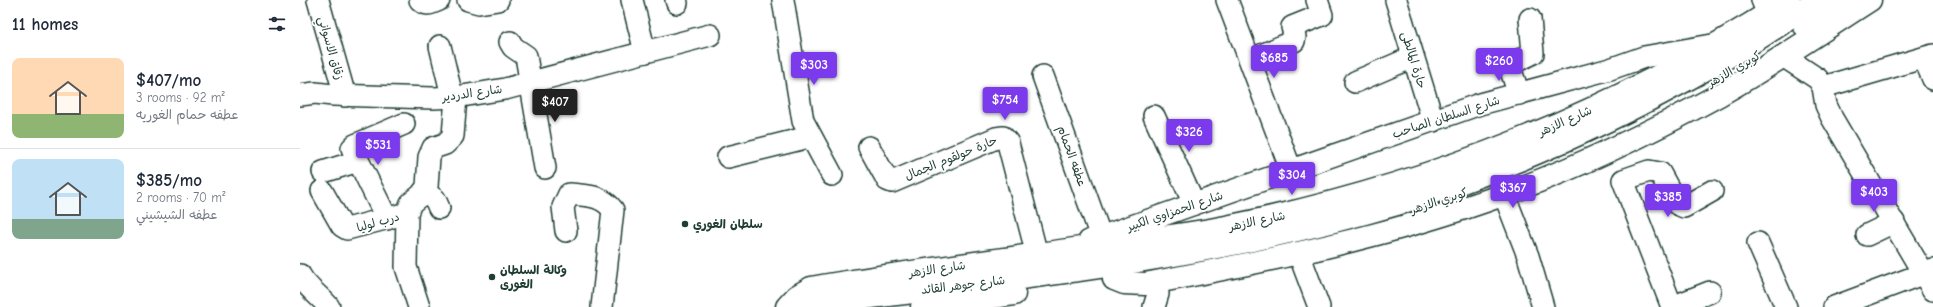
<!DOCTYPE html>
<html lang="en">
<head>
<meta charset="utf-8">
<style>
  body { margin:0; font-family:"Comic Neue","Playpen Sans Arabic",sans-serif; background:#f6f6f7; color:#1f2937; height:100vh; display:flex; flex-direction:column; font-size:15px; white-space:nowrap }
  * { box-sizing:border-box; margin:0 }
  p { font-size:13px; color:#747a83 }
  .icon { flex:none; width:22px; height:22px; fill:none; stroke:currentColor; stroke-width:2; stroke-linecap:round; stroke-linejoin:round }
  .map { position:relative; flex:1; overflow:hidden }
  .side { display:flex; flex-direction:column; background:#fff; width:300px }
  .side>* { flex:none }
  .price { position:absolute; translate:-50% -34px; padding:0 9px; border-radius:4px; background:#7c3aed; color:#fff; font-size:13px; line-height:26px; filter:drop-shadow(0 1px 2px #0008) }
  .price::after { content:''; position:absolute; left:50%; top:24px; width:12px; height:9px; margin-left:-6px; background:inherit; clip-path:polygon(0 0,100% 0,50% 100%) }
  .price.on { background:#222; color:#fff }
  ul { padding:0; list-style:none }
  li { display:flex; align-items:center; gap:12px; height:100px; padding:0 12px }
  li+li { border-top:1px solid #e0e1e3 }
  li span { display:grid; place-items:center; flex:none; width:112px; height:80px; border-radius:8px; color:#555 }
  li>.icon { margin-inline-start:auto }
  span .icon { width:48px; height:48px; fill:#fffc; stroke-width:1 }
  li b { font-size:17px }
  h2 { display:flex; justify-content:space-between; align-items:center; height:48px; padding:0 12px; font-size:17px }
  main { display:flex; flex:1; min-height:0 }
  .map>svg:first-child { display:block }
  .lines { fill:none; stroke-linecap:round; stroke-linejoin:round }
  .minor-casing { stroke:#1f3d34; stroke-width:24 }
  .major-casing { stroke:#1f3d34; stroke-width:25 }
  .minor { stroke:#fff; stroke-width:21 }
  .major { stroke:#fff; stroke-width:22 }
  .poi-dot { fill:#1f3d34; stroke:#fff; stroke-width:1.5 }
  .labels { text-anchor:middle; stroke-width:3.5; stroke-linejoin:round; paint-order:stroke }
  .street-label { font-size:12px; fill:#1f3d34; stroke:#fff }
  .poi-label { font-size:12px; font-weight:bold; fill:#1f3d34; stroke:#fff; text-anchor:start }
</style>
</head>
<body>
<main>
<section class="side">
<h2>11 homes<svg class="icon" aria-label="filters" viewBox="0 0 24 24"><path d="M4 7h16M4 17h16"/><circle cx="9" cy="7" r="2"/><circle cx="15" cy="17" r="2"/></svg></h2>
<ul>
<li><span style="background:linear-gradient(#ffd9b3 70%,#8fb573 0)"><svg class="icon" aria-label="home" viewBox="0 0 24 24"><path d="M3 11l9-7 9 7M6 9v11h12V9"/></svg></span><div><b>$407/mo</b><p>3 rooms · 92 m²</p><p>عطفه حمام الغوريه</p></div></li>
<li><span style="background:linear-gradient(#bfe0f5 75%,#7fa58c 0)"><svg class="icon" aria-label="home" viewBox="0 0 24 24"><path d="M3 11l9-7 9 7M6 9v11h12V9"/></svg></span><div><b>$385/mo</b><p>2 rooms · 70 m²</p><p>عطفه الشيشيني</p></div></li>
</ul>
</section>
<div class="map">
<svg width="1633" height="307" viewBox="0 0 1633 307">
  <rect width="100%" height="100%" fill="#fff"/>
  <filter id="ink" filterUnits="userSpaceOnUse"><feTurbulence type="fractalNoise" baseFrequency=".025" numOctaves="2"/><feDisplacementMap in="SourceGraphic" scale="8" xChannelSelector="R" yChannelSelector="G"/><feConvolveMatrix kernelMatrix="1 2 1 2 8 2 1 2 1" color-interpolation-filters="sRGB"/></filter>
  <g filter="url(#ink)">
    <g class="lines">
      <!-- minor casing -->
      <g class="minor-casing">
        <g id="minor">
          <polyline points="18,0 45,96"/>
          <path d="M 120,0 C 126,7 132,3 139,0"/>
          <polyline points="168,0 179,3 198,0"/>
          <polyline points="332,0 345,52"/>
          <polyline points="376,0 377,3"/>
          <polyline points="483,0 503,121 532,175"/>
          <polyline points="927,0 991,170"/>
          <polyline points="1096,0 1133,121"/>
          <polyline points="1462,0 1468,14"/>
          <polyline points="210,42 213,47 226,56 245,168"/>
          <polyline points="140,46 152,96"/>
          <polyline points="1483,56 1518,79 1523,87 1526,105 1532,118 1633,290"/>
          <polyline points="1624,58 1633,79"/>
          <polyline points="950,60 994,41 995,37 992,27 1022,15 1017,0"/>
          <polyline points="743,76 801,237"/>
          <polyline points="1055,82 1113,57"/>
          <polyline points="1523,87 1633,55"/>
          <polyline points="1219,94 1209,65 1233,53 1230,19"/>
          <polyline points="0,95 15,93 33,95 133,98 156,97 205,89 410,35"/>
          <polyline points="854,116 894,204"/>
          <polyline points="569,147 585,176 587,180 592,182 696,138 703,137 708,143 737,255"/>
          <polyline points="428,157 501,139"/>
          <polyline points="23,172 58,161"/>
          <polyline points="22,191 42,226 47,229 100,215"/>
          <polyline points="124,192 135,199 139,208"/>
          <polyline points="1204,194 1228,256 1243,307"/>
          <polyline points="87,219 52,148 55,145 104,124"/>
          <path d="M 266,231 L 263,207 L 269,194 C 286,196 301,194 313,210 L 302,307"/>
          <polyline points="1567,235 1594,222"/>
          <polyline points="789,241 1180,104 1310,69 1344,57 1412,45"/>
          <polyline points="1458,243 1486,307"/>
          <polyline points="999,254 1019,307"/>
          <path d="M 0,275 C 6,287 20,296 29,307"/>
          <polyline points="119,307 106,267 107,213 111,203 121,195 127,187 129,157 133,148 145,144 153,136 156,97"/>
          <polyline points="854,307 858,294 857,282"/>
          <polyline points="1372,307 1323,180 1349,171 1360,173 1377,204 1384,207 1412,191"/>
          <polyline points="1372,307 1410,292"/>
          <polyline points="1534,307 1633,270"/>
        </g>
      </g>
      <!-- major casing -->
      <g class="major-casing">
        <g id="major">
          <polyline points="1504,25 1544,0"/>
          <path d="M 814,279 L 824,283 L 845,284 C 967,261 1088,237 1205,194 C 1279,167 1351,132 1419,95 C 1471,66 1520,32 1570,0"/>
          <path d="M 487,307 L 497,296 L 511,288 C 609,271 709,259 808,244 C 847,239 887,235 926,227 C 1129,186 1314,113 1489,0"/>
          <path d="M 492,307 C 695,281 900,262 1097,204 C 1205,171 1308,124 1406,69 C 1445,48 1481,24 1517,0"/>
          <polyline points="622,307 714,294"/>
        </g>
      </g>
      <!-- minor -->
      <use href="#minor" class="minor"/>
      <!-- major -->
      <use href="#major" class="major"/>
    </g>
  </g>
  <!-- markers -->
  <g class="poi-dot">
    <circle cx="385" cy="224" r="4"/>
    <circle cx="192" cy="277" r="4"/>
  </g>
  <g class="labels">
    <!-- street labels -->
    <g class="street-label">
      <text transform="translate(31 48) rotate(74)" y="4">زقاق الاسواني</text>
      <text transform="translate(1114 60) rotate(73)" y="4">حارة المالطى</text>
      <text transform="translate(1434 69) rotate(-30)" y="4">كوبري الازهر</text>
      <text transform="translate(172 93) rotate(-8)" y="4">شارع الدردير</text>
      <text transform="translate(1146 117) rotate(-18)" y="4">شارع السلطان الصاحب</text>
      <text transform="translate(1265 121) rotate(-24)" y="4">شارع الازهر</text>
      <text transform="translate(772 156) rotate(70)" y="4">عطفه الحمام</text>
      <text transform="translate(651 158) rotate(-22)" y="4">حارة حولقوم الجمال</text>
      <text transform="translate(1139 201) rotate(-18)" y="4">كوبري الازهر</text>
      <text transform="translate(875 211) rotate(-19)" y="4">شارع الحمزاوي الكبير</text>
      <text transform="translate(957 221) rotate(-12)" y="4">شارع الازهر</text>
      <text transform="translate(78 222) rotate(-16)" y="4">درب لوليا</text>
      <text transform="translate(637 269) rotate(-8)" y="4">شارع الازهر</text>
      <text transform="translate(663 285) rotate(-7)" y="4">شارع جوهر القائد</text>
    </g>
    <!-- poi labels -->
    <g class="poi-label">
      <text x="393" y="228">سلطان الغوري</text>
      <text x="200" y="274">وكالة السلطان<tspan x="200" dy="14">الغورى</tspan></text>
    </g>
  </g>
</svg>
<b class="price" style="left:974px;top:79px">$685</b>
<b class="price" style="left:1199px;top:82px">$260</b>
<b class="price" style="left:514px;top:86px">$303</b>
<b class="price" style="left:705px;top:121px">$754</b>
<b class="price on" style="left:255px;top:123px">$407</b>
<b class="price" style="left:889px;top:153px">$326</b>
<b class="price" style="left:78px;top:166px">$531</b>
<b class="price" style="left:992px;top:196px">$304</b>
<b class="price" style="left:1213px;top:209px">$367</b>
<b class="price" style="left:1574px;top:213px">$403</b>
<b class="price" style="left:1368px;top:218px">$385</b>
</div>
</main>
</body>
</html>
